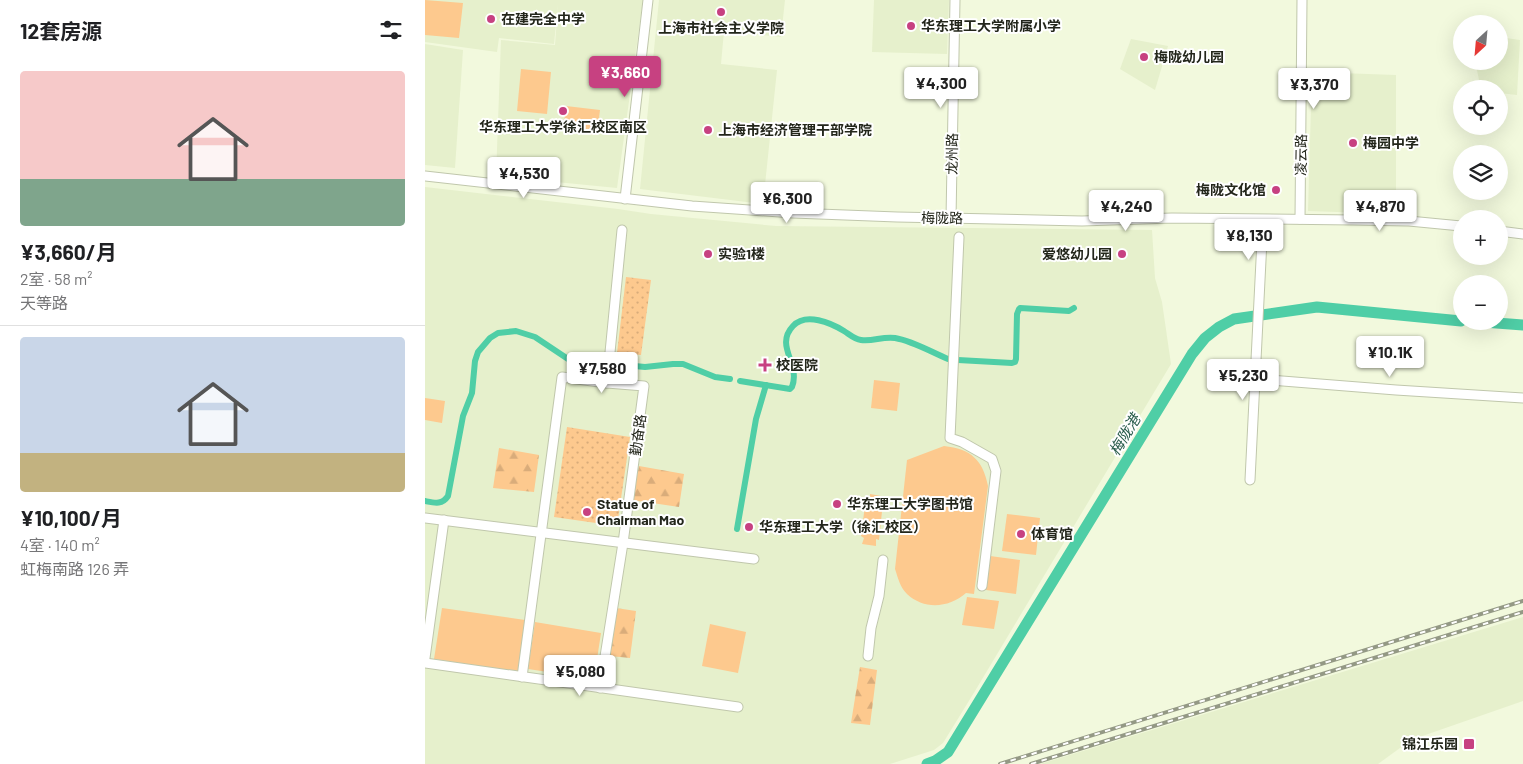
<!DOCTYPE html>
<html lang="zh">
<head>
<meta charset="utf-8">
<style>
  body { margin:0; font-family:Barlow,"Noto Sans SC",sans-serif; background:#f6f6f6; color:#202124; height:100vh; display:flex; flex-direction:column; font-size:19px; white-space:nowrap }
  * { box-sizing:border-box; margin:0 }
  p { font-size:16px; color:#757577 }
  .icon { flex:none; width:28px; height:28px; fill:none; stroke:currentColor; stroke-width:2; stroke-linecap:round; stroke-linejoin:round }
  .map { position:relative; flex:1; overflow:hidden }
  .side { display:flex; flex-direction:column; background:#fff; width:425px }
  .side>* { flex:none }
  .needle { width:32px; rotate:206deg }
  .tools { position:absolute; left:1028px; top:15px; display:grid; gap:10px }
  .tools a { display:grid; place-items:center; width:55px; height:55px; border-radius:50%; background:#fff; box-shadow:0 5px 20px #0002; font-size:25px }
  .price { position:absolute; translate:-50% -42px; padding:0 11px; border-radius:5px; background:#fff; color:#222; font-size:16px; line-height:32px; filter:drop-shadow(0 1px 2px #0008) }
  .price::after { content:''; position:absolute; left:50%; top:30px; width:15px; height:11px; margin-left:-8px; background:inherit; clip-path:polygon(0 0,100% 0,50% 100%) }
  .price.selected { background:#c74181; color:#fff }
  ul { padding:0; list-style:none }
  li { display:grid; align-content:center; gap:10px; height:265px; padding:0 20px }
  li+li { border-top:1px solid #e0e0e0 }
  li span { display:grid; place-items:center; height:155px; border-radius:5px; color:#555 }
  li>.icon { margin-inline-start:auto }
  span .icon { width:90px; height:90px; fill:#fffc; stroke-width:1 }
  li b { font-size:21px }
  h2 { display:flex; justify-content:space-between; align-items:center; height:60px; padding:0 20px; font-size:21px }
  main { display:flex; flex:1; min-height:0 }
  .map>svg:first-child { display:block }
  .built { fill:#e6f0cc }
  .grass { fill:url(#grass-dots) }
  .forest { fill:url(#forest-firs) }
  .park { fill:#fdc98e }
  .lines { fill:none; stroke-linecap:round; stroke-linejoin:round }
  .canal { stroke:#4fcea6; stroke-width:6 }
  .river { stroke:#4fcea6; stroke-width:11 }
  .minor-casing { stroke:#c0c7ac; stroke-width:11 }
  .minor { stroke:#fff; stroke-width:9 }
  .rail-casing { stroke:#949985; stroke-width:4 }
  .rail { stroke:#fff; stroke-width:2; stroke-dasharray:5.5; stroke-linecap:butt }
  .poi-dot { fill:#c74181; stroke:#fff; stroke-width:2 }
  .labels { text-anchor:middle; stroke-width:4; stroke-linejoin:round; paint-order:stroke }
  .poi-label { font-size:14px; font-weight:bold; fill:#23261b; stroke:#fff; text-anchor:start }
  .street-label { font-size:14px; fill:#23261b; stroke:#fff }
  .water-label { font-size:15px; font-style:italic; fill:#295c4b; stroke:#fff }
</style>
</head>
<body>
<main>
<section class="side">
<h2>12套房源<svg class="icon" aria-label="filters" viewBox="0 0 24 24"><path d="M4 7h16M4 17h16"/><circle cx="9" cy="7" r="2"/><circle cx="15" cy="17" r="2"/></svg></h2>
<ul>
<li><span style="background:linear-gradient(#f6c9c9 70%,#7fa58c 0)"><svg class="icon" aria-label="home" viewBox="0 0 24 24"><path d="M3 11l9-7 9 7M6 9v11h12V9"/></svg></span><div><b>¥3,660/月</b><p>2室 · 58 m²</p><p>天等路</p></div></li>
<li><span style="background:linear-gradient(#c9d6e8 75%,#c2b280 0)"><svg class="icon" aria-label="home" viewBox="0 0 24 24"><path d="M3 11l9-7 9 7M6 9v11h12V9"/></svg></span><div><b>¥10,100/月</b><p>4室 · 140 m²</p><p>虹梅南路 126 弄</p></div></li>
</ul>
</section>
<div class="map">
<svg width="1098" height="764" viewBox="0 0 1098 764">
  <defs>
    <pattern id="grass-dots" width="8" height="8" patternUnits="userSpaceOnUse" patternTransform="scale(1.25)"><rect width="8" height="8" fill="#fdc98e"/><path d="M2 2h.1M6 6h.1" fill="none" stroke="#d9ac7a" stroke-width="1.8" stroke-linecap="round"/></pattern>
    <pattern id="forest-firs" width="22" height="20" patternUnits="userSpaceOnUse" patternTransform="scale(1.25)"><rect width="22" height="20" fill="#fdc98e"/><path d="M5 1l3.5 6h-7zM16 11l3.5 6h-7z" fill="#d9ac7a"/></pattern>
  </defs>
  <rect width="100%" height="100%" fill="#f2f9dd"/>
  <!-- built -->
  <g class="built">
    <polygon points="0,0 218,0 192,188 71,176 76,40 130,45 133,4 129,44 74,38 72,52 0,42"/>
    <polygon points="234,0 360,0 356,37 299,31 296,64 352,70 338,204 215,189"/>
    <polygon points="449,0 524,0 522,54 447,52"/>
    <polygon points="1074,37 1095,40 1092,95 1074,93 1074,89 1056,89 1050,61 1074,61"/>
    <polygon points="706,39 743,46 730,90 695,69"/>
    <polygon points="0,44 38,50 30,168 0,165"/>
    <polygon points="887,72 971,75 971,214 883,211"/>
    <polygon points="0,187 193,209 226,214 351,226 727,230 730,278 737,302 746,364 550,691 518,743 509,750 465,764 0,764"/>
    <polygon points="1098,617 1098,701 986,740 953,764 615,764"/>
  </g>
  <!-- grass -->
  <g class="grass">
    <polygon points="201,277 226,280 216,355 192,353"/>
    <polygon points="142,427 205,437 192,526 129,517"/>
  </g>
  <!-- forest -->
  <g class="forest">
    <polygon points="74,448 114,455 109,492 68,488"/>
    <polygon points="214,466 259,474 254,507 207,500"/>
    <polygon points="191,608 211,611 205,658 185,656"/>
    <polygon points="435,667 452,670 445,725 426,723"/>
  </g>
  <!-- park -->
  <g class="park">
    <polygon points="0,0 38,3 34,38 0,35"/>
    <polygon points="96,69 126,72 122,114 92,111"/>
    <polygon points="141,106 175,110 172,135 138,131"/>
    <polygon points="449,380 475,383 472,411 446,408"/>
    <polygon points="0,398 20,401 17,423 0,420"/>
    <path d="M 519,446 C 546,449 558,460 563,486 L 549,594 L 541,593 C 524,608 499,610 482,594 C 475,587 473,578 470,569 L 482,460 Z"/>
    <polygon points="445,494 456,496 455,502 458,502 454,540 451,539 451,546 437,544 439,538 436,536 441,498 445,499"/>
    <polygon points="582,514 615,518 611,555 577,551"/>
    <polygon points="565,556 595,560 591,594 561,590"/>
    <polygon points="542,597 574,601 569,629 537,625"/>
    <polygon points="17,608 100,620 93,672 9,659"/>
    <polygon points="110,622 176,633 169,679 103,669"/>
    <polygon points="285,624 321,632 313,673 277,666"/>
  </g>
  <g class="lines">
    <!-- canal -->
    <g class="canal">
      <polyline points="533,360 587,363 590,362 591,359 592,314 594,309 595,308 644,311 649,308"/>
      <polyline points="189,364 220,367 248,364 258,364 290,377 305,379"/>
      <path d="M 315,381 L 365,389 L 367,387 C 376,364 349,346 368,326 C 381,312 406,323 419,331 C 424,334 429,339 436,340 C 447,342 458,336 470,338 C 488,341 506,352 523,359"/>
      <path d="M 0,501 C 10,503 17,505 23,496 L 38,416 L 47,393 L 50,361 L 53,352 L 65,338 L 73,333 L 91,331 L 110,337 L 143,359 L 153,360 L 161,359 L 178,362"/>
      <polyline points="312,529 331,419 341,385"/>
    </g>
    <!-- river -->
    <g class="river">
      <polyline points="1045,321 1098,325"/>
      <polyline points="502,764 510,761 523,752 767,354 780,338 794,327 809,319 892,307 1036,321"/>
    </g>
    <!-- minor casing -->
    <g class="minor-casing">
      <g id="minor">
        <polyline points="0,176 267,206 368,213 472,217 657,221 747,218 928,220 984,221 1036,226"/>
        <polyline points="200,199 223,0"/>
        <polyline points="526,218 530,0"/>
        <polyline points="875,219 877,0"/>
        <polyline points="1074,231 1098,234"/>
        <polyline points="534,237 525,438 537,442 567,459 571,471 557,586"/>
        <polyline points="831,379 971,390 1098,398"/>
        <polyline points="182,383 197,230"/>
        <polyline points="825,480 838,220"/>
        <polyline points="0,518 329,559"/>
        <polyline points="443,656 446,628 454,596 458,560"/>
        <polyline points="0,658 19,520"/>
        <polyline points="0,663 313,707"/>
        <polyline points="97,677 137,377 182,383 219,386 198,543 175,688"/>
      </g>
    </g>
    <!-- minor -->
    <use href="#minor" class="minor"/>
    <!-- rail casing -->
    <g class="rail-casing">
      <g id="rail">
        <polyline points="575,764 1098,601"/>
        <polyline points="606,764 1098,612"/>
      </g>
    </g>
    <!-- rail -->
    <use href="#rail" class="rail"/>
  </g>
  <!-- markers -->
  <g class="poi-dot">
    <circle cx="296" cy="12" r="5"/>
    <circle cx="66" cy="19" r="5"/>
    <circle cx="486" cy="26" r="5"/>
    <circle cx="719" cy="57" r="5"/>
    <circle cx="138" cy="111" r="5"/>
    <circle cx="283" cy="130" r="5"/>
    <circle cx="928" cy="143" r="5"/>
    <circle cx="851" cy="190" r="5"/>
    <circle cx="283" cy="254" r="5"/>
    <circle cx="697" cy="254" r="5"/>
    <path d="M337.5 357.5h5v5h5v5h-5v5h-5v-5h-5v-5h5z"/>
    <circle cx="412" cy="504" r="5"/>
    <circle cx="162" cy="512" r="5"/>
    <circle cx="324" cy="527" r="5"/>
    <circle cx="596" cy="534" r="5"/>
    <rect x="1038" y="738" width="12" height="12" rx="2.5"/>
  </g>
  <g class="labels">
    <!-- poi labels -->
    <g class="poi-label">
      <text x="76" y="24">在建完全中学</text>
      <text x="496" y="31">华东理工大学附属小学</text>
      <text x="296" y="33" text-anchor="middle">上海市社会主义学院</text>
      <text x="729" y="62">梅陇幼儿园</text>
      <text x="138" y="132" text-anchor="middle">华东理工大学徐汇校区南区</text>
      <text x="293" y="135">上海市经济管理干部学院</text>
      <text x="938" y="148">梅园中学</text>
      <text x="841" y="195" text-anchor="end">梅陇文化馆</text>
      <text x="293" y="259">实验1楼</text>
      <text x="687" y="259" text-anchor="end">爱悠幼儿园</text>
      <text x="351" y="370">校医院</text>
      <text x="172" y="509">Statue of<tspan x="172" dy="16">Chairman Mao</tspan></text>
      <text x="422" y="509">华东理工大学图书馆</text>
      <text x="334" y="532">华东理工大学（徐汇校区）</text>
      <text x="606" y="539">体育馆</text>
      <text x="1033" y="749" text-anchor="end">锦江乐园</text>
    </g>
    <!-- street labels -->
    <g class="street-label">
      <text transform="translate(527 154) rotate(-89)" y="5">龙州路</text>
      <text transform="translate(876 155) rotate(-89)" y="5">凌云路</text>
      <text transform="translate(517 218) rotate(1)" y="5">梅陇路</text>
      <text transform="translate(213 435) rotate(-82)" y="5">勤奋路</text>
    </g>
    <!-- water labels -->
    <g class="water-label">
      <text transform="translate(700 435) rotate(-59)" y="5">梅陇港</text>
    </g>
  </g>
</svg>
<div class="tools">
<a><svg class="needle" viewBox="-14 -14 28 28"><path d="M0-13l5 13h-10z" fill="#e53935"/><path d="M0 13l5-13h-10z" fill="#757577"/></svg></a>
<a><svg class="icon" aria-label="locate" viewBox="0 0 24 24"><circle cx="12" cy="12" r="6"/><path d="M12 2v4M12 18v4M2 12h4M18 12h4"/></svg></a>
<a><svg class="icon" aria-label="layers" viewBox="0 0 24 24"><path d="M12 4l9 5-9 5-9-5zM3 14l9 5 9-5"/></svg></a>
<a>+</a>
<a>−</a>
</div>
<b class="price selected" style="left:200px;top:98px">¥3,660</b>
<b class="price" style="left:516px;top:109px">¥4,300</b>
<b class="price" style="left:889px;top:110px">¥3,370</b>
<b class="price" style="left:99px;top:199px">¥4,530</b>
<b class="price" style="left:362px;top:224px">¥6,300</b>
<b class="price" style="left:701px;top:232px">¥4,240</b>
<b class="price" style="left:955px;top:232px">¥4,870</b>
<b class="price" style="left:824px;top:261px">¥8,130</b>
<b class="price" style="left:965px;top:378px">¥10.1K</b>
<b class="price" style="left:177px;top:394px">¥7,580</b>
<b class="price" style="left:818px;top:401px">¥5,230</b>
<b class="price" style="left:155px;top:697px">¥5,080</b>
</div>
</main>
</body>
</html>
